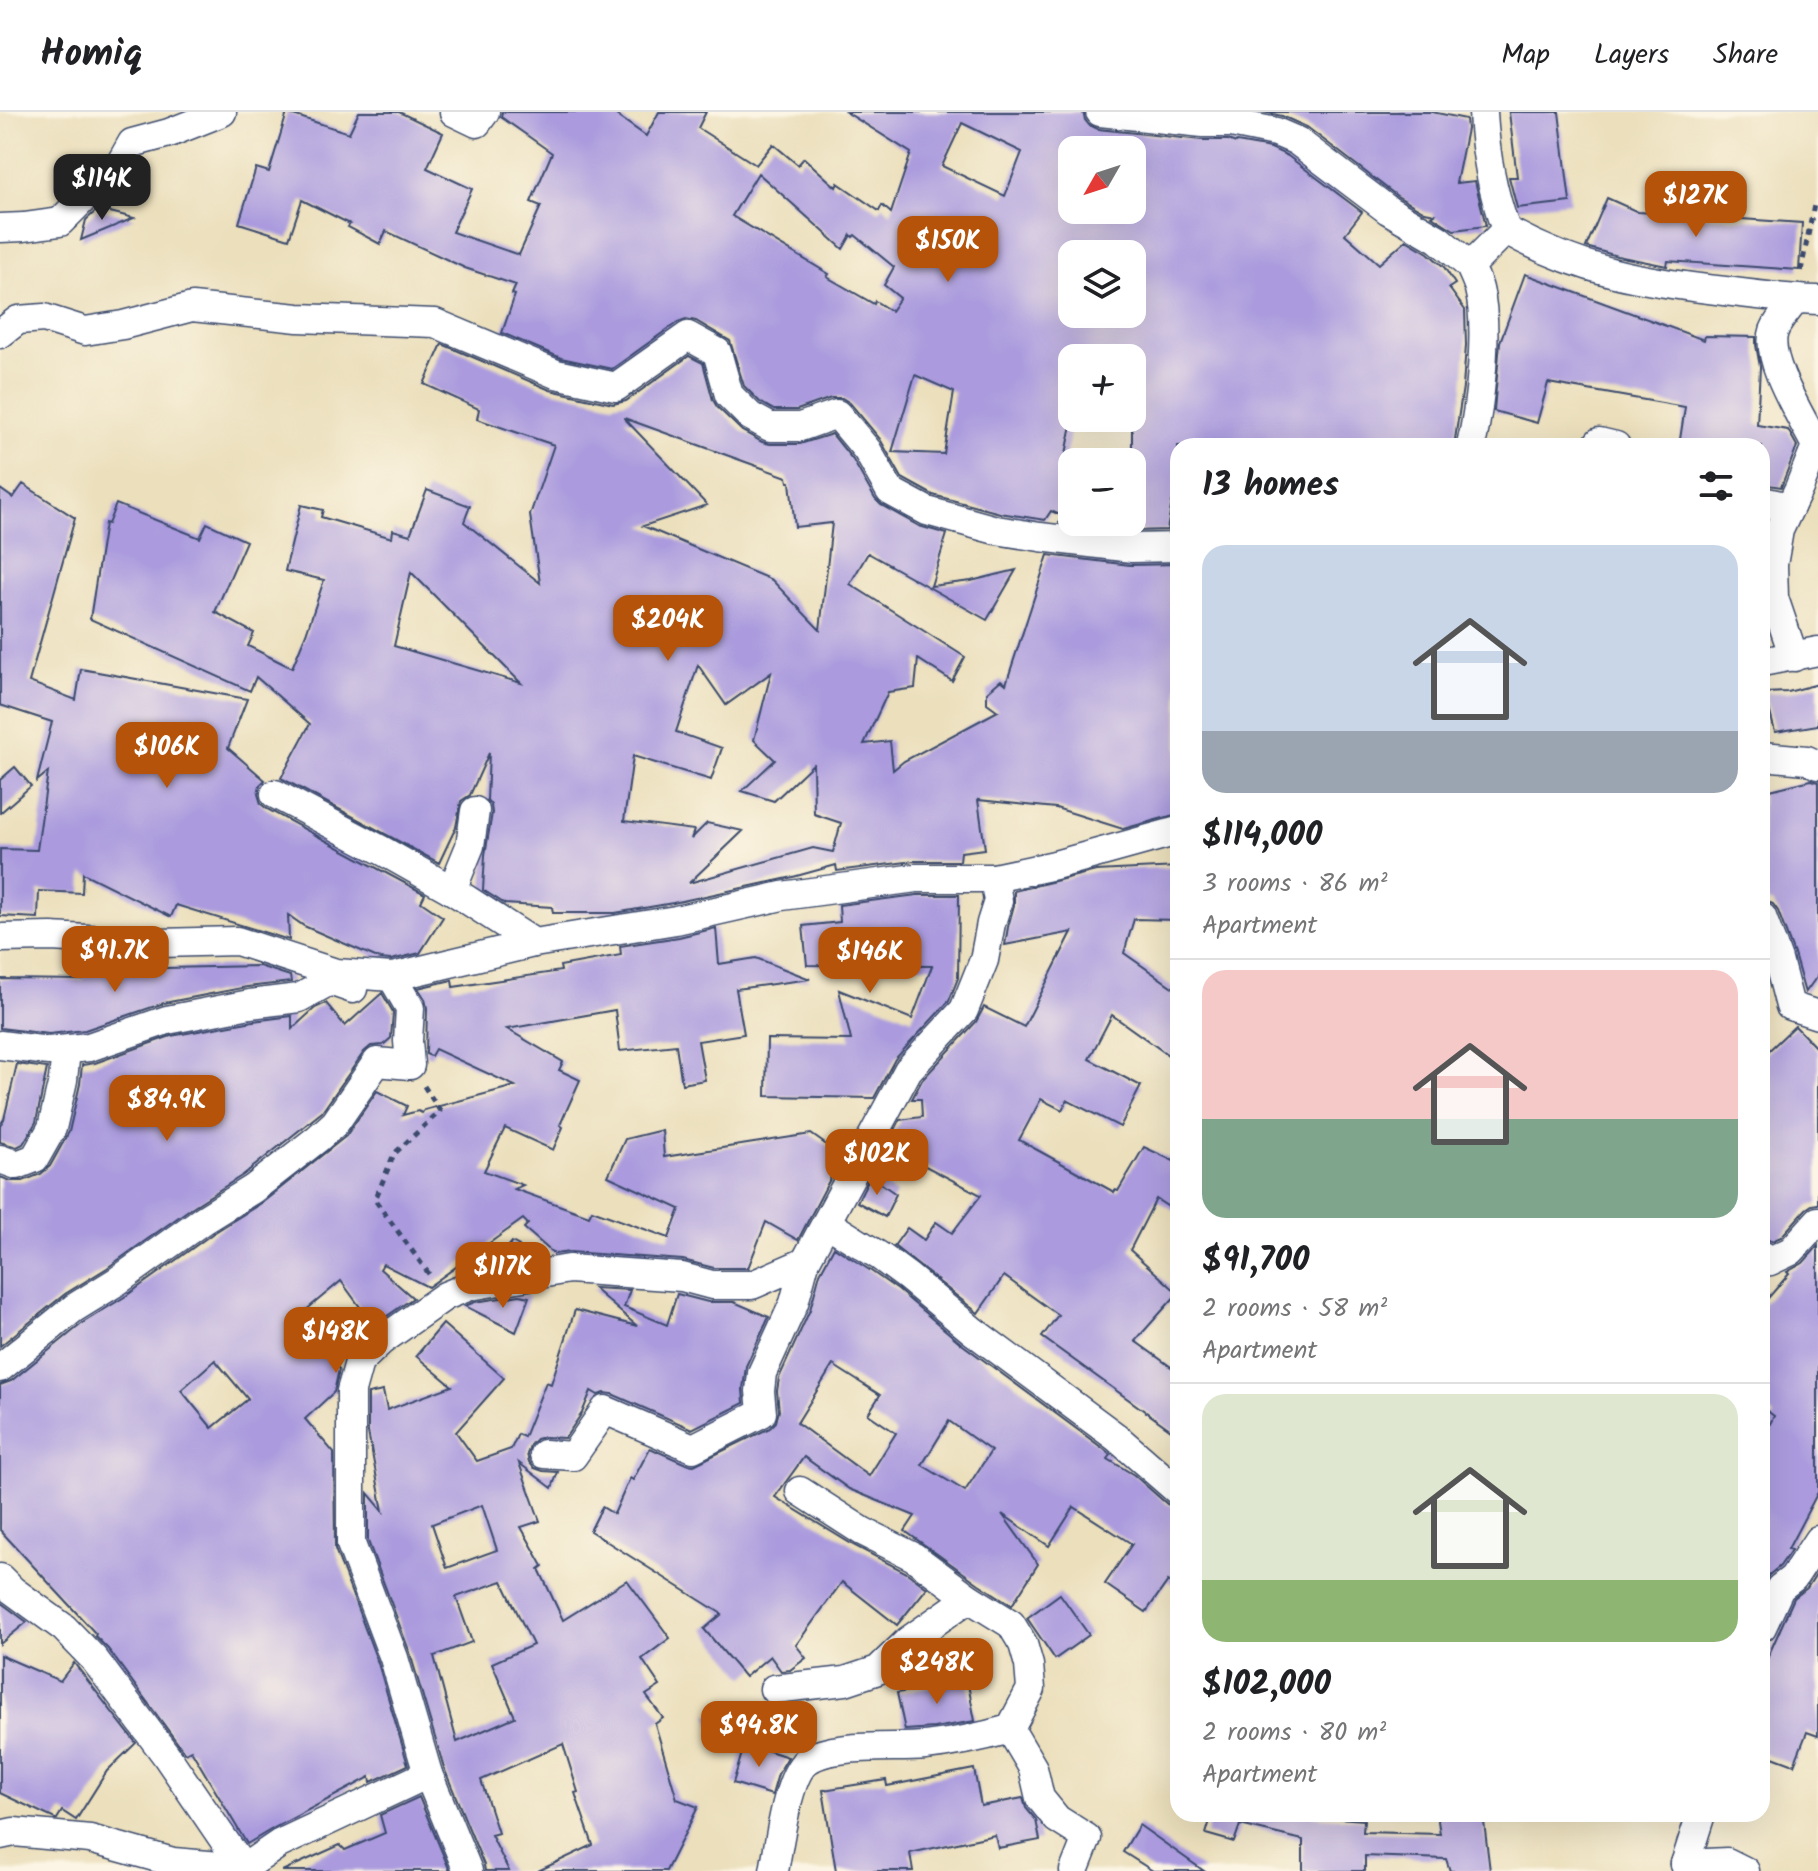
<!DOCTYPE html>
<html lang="en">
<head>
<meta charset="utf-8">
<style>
  body { margin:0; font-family:Kalam,sans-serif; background:#f2f2f2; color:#202124; height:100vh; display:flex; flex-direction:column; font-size:30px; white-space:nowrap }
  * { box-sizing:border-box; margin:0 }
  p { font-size:26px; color:#757577 }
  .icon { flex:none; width:44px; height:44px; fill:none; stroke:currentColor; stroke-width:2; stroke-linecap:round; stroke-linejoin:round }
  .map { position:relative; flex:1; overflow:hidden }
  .side { position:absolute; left:1170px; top:326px; width:600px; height:1384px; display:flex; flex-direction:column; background:#fff; border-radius:24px; box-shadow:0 8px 32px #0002 }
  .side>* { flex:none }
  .needle { width:52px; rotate:231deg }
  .buttons { position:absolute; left:1058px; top:24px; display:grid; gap:16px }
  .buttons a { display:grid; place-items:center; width:88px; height:88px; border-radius:16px; background:#fff; box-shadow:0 8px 32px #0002; font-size:40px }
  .price { position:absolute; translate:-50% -68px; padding:0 18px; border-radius:16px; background:#b45309; color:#fff; font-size:26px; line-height:52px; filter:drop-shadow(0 2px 4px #0008) }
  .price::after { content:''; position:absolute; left:50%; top:48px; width:24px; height:18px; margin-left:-12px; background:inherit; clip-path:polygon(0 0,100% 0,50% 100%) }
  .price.active { background:#222; color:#fff }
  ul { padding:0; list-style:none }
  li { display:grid; align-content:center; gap:16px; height:424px; padding:0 32px }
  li+li { border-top:2px solid #e0e0e0 }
  li span { display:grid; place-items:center; height:248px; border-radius:24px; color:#555 }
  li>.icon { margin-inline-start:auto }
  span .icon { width:144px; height:144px; fill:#fffc; stroke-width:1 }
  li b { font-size:34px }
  h2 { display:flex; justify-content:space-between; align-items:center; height:96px; padding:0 32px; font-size:34px }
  header { display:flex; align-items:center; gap:48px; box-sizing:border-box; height:112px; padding:0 40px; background:#fff; border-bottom:2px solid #e0e0e0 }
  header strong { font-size:38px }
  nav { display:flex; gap:44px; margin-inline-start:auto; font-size:28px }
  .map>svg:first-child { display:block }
  .building { fill:#ab9bde; fill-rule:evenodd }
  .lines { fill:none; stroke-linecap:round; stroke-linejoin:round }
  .minor-casing { stroke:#3a496c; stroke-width:31 }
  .path { stroke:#3a496c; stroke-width:5; stroke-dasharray:6 6; stroke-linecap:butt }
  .minor { stroke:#fff; stroke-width:28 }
</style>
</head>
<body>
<header>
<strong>Homiq</strong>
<nav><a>Map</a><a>Layers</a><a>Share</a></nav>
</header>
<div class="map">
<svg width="1818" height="1759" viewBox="0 0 1818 1759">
  <rect width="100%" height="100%" fill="#fcf5e5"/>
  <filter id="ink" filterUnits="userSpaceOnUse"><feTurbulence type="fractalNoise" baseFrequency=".0125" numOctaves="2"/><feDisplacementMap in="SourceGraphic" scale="16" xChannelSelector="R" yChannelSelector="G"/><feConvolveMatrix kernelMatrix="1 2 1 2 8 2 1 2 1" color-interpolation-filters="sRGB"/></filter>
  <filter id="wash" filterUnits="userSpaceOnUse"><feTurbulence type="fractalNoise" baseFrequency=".006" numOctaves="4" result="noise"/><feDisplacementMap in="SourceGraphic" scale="32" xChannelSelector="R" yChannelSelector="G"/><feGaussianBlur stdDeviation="1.8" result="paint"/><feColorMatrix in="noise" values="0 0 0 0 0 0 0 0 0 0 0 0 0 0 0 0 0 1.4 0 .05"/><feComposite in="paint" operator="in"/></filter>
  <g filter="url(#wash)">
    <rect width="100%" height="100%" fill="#ebdfbc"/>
    <g id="blocks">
      <!-- building -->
      <g class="building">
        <path d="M 359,0 L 399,0 L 443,21 L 427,56 L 472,77 L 452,120 L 519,143 L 541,94 L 531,90 L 552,41 L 501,5 L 502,0 L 612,0 L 646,24 L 659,0 L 706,0 L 698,16 L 756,53 L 773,32 L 798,53 L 804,46 L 836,75 L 838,71 L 879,99 L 882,93 L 891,101 L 911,41 L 846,0 L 1083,0 L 1085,8 L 1089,13 L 1098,17 L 1201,28 L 1228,28 L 1236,31 L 1237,30 L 1271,36 L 1288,44 L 1362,100 L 1345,122 L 1379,152 L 1406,128 L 1428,141 L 1444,155 L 1455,172 L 1449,176 L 1465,198 L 1466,233 L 1463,275 L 1454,334 L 1178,334 L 1178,391 L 1172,390 L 1167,418 L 1133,419 L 1058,410 L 1132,410 L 1132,246 L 1072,246 L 1072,313 L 1066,342 L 1072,343 L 1072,408 L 1051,399 L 1045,408 L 1000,401 L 933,383 L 902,366 L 880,327 L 850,291 L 842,286 L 831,286 L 797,298 L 774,298 L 760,290 L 744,274 L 730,229 L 696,209 L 686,207 L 678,210 L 612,257 L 561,246 L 502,221 L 515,183 L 512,182 L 516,173 L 465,156 L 386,119 L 380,132 L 348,115 L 350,112 L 302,88 L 289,127 L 239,111 L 256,56 L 269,60 L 287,1 L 349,21 ZM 962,11 L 1022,40 L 1005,84 L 942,54 ZM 1072,38 L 1132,38 L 1132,98 L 1072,98 ZM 758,61 L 843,137 L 851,123 L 853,125 L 855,123 L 894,155 L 884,173 L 900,186 L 891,199 L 875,189 L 874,192 L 827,165 L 829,162 L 732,104 ZM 1072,142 L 1132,142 L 1132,202 L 1072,202 ZM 915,263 L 954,280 L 944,342 L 892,340 Z"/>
        <polygon points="1263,0 1432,0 1466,7 1467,17 1456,71 1475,69 1486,114 1454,118 1432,104 1435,102 1425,100 1397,84 1307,15 1282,4"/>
        <polygon points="1509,0 1559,0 1570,90 1517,96 1509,65 1517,65"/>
        <polygon points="1607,86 1638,100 1802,111 1799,158 1668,149 1667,154 1617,144 1586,135"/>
        <polygon points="98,97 134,106 81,128 86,108"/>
        <polygon points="1525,162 1704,228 1705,224 1756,225 1756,233 1760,255 1757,313 1788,318 1797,334 1781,375 1762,372 1762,334 1679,334 1685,295 1548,271 1537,311 1494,299 1500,230"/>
        <path d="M 442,232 L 550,278 L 613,292 L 626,289 L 689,244 L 703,251 L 713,288 L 717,295 L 742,319 L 762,330 L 770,332 L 800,332 L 832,322 L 853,348 L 875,387 L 881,393 L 919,414 L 947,422 L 931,474 L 971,469 L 1016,458 L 987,508 L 868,441 L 850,472 L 965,545 L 952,569 L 918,547 L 915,576 L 888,580 L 864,632 L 890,629 L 893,658 L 904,649 L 998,599 L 987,591 L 987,580 L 1001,568 L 1006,572 L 1048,443 L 1130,453 L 1178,452 L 1178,702 L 1123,717 L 1056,696 L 978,688 L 985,737 L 961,740 L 960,749 L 914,749 L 837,759 L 836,753 L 793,765 L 673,791 L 615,801 L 553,801 L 552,795 L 505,792 L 483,778 L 485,743 L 492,701 L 491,693 L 487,688 L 489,641 L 470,683 L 461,689 L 456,715 L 439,751 L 281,666 L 310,612 L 256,565 L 250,579 L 90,507 L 105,411 L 108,412 L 116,392 L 200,426 L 207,411 L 246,429 L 215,500 L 254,521 L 248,534 L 292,556 L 306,522 L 324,468 L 285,459 L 301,393 L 323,398 L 321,405 L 392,426 L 393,418 L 410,423 L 427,378 L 470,394 L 464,410 L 540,471 L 530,403 L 554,333 L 477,307 L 479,297 L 424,272 ZM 624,306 L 787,365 L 788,370 L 790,370 L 795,415 L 832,411 L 820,518 L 772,468 L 643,414 L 707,393 ZM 411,460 L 521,571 L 394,534 ZM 698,553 L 726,593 L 771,561 L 754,628 L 775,648 L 742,679 L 774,689 L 813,652 L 814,702 L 841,711 L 833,740 L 813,736 L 689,771 L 743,719 L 707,711 L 691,727 L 694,718 L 624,709 L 633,644 L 711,668 L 722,636 L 676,620 Z"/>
        <polygon points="23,372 75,406 29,570 76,588 81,557 247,587 228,636 265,668 260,673 258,682 261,692 267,697 425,782 421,790 443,805 420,841 391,848 380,847 304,814 288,803 289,828 176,793 171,805 83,761 82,781 39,779 38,806 0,804 0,737 37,738 48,660 37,669 52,610 0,593 0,377 13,386"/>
        <polygon points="1818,572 1818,613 1775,620 1765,581 1788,580"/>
        <polygon points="15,655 31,674 0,701 0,668"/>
        <polygon points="1811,668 1818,670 1818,863 1805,881 1794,842 1778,799 1773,792 1768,790 1762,774 1762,680"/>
        <polygon points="1178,755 1178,808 1134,807 1124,841 1178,879 1178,950 1112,903 1089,947 1141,974 1120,1015 1067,988 1062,998 1041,987 1019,1028 1114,1080 1115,1078 1118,1079 1144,1035 1178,1051 1178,1101 1156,1087 1130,1138 1178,1181 1135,1229 1178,1260 1178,1323 1042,1225 1058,1203 1004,1164 978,1201 894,1134 907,1116 924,1128 936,1110 952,1121 981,1083 887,1034 900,1008 922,1005 921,987 912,987 922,968 976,910 984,895 1024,915 1072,820 1005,833 1008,815 1014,793 1014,779 1096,759"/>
        <polygon points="917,783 959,783 958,866 949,889 895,947 874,986 766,984 767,927 851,928 839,878 912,907 932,854 807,853 803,814 840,810 839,793"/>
        <path d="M 716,816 L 719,852 L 756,846 L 810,867 L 736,877 L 744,922 L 698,929 L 705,968 L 682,972 L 676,933 L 620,939 L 615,898 L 507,917 L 563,950 L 559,958 L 580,968 L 560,1013 L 563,1015 L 553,1038 L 505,1016 L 484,1059 L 523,1073 L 514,1077 L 589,1104 L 592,1098 L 669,1126 L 680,1097 L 608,1064 L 625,1027 L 662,1018 L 664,1045 L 811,1022 L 842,1044 L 798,1128 L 766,1110 L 748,1156 L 714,1156 L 683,1148 L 570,1140 L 554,1142 L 524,1116 L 528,1112 L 523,1107 L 428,1175 L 383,1152 L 380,1157 L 413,1186 L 377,1211 L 363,1199 L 341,1169 L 294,1208 L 339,1257 L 334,1280 L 305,1307 L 334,1341 L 335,1437 L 378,1551 L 408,1653 L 371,1670 L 370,1665 L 272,1717 L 247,1732 L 191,1638 L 185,1641 L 108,1537 L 95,1524 L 96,1522 L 0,1418 L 0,1273 L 11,1269 L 84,1210 L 126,1184 L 212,1122 L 263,1090 L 346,1024 L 377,979 L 407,994 L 403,1003 L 418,999 L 422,1001 L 424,998 L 515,974 L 435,937 L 431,944 L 426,942 L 427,896 L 425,887 L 418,876 L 452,868 L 453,875 L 561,859 L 560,854 L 621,843 L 620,834 L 679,825 ZM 215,1248 L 248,1287 L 212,1316 L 181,1278 Z"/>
        <polygon points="165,852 165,856 259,854 290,864 291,870 247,875 164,891 85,918 49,922 0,916 0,867 83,868 82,853"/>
        <polygon points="382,881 393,900 391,926 383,933 371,934 364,940 322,1000 243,1063 194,1094 107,1156 65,1182 0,1234 0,1065 11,1069 23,1069 41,1062 50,1054 69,1020 80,972 82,953 95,951 171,924 253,909 292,904 292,917 315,896 326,891 345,914"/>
        <polygon points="1795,914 1818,938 1818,1092 1812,1093 1806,1097 1781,1125 1772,1129 1762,1126 1762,945"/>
        <polygon points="17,952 47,956 36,1010 23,1032 17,1035 0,1030 0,1013 4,1007"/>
        <polygon points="870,1064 896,1082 885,1105 857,1090"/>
        <polygon points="512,1130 519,1134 511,1150 493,1153"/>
        <polygon points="1818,1134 1818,1380 1788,1437 1791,1438 1780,1454 1769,1463 1762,1474 1762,1327 1774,1304 1762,1295 1762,1193 1789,1162 1787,1160 1803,1151"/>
        <path d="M 834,1135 L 871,1159 L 898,1178 L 963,1233 L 1105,1338 L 1111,1343 L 1108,1347 L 1134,1363 L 1167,1392 L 1178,1396 L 1178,1476 L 1168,1469 L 1146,1500 L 1105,1472 L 1132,1432 L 1074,1395 L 1049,1434 L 1002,1402 L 1038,1452 L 1012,1493 L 979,1472 L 905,1419 L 915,1404 L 849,1377 L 804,1345 L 775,1385 L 853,1433 L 907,1461 L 927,1476 L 897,1513 L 842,1470 L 796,1533 L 806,1546 L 790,1558 L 781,1559 L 770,1544 L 745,1565 L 704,1517 L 722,1502 L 590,1419 L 602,1395 L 614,1402 L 630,1366 L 633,1368 L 650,1336 L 686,1352 L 694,1353 L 770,1316 L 776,1310 L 779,1299 L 777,1279 L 779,1266 L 810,1198 L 820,1161 ZM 833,1253 L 880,1283 L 868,1302 L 896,1321 L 869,1364 L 797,1311 ZM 949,1309 L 991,1339 L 965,1379 L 922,1353 Z"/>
        <path d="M 593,1176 L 630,1178 L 624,1195 L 667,1213 L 677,1182 L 708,1190 L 734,1190 L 769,1205 L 746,1254 L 743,1277 L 744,1291 L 692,1317 L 612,1282 L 605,1281 L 598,1283 L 591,1279 L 582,1301 L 565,1326 L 544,1325 L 536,1327 L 530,1333 L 527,1342 L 529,1350 L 534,1356 L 543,1359 L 558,1360 L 552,1376 L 519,1351 L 540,1409 L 521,1415 L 543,1454 L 539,1457 L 563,1508 L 627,1468 L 670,1526 L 642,1547 L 660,1574 L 646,1583 L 663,1606 L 655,1612 L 677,1687 L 698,1695 L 666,1759 L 538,1759 L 593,1733 L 575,1681 L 578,1680 L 563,1632 L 481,1668 L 498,1721 L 491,1723 L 509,1759 L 485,1759 L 484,1753 L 444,1656 L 410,1541 L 368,1429 L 368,1381 L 383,1399 L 368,1320 L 368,1282 L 383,1279 L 387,1298 L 452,1274 L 416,1244 L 443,1212 L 504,1266 L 456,1320 L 477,1349 L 511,1337 L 518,1322 L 524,1325 L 546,1270 L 551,1272 L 575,1198 L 637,1214 ZM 482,1393 L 497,1438 L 447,1456 L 432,1412 ZM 502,1469 L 533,1533 L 492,1551 L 515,1605 L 457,1630 L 434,1544 L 472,1530 L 456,1485 Z"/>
        <polygon points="520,1183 529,1185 516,1220 465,1194 475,1190"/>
        <polygon points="1818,1459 1818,1624 1807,1620 1794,1653 1762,1641 1762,1558 1794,1486 1807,1476"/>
        <polygon points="1060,1482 1089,1523 1055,1547 1027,1506"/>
        <polygon points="0,1490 27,1510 0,1532"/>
        <polygon points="0,1543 60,1569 74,1551 136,1631 107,1659 76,1708 62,1699 57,1707 55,1707 0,1681"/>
        <polygon points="967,1567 975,1609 934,1616 905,1618 897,1581"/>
        <polygon points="743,1592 754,1625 719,1636 708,1603"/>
        <polygon points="745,1631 788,1645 778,1662 772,1683 733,1671"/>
        <polygon points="974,1657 981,1694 1023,1686 1026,1696 1036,1708 1040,1728 998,1736 995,1723 910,1741 913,1759 836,1759 823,1678 886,1668 887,1674"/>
        <polygon points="419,1685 450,1759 282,1759 340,1733 345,1738 385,1721 380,1703"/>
        <polygon points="1212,1702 1313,1702 1313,1704 1364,1708 1363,1720 1440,1722 1437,1702 1483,1702 1490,1759 1450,1759 1446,1747 1365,1744 1365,1759 1303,1759 1303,1728 1240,1713 1234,1730 1206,1722"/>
        <polygon points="1139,1713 1204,1759 1153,1759 1123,1740"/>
      </g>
    </g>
  </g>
  <g filter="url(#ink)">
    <use href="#blocks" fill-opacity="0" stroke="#3a496c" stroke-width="2"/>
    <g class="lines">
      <!-- minor casing -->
      <g class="minor-casing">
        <g id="minor">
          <polyline points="454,0 477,11 485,0"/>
          <polyline points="1100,0 1203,11 1231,11 1276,20 1297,29 1388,98 1438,127 1470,154"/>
          <path d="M 1483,0 C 1485,41 1492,79 1506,118 C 1579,159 1644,170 1725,179 C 1756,183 1787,187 1818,188"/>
          <polyline points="0,116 24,115 60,110 85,85 110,70 132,31 169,21 222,0"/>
          <polyline points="0,222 18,208 44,206 85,219 123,213 192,195 298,206 435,211 556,262 616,275 688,224 717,240 729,283 750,304 770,315 800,315 837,302 867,338 890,379 927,399 996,418 1040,425 1132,436 1178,435"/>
          <path d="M 1471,334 C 1480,295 1489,215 1479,177 C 1477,169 1473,162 1470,154 L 1506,118"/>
          <polyline points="1598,334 1599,330 1616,334"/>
          <polyline points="1762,389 1790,395"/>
          <path d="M 1794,545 L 1774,486 L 1773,453 L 1779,418 L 1799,376 L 1816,334 C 1803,307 1764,247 1774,219 C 1778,208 1789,197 1795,188"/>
          <polyline points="1762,550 1818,539"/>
          <polyline points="1762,644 1807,648 1818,653"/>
          <polyline points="275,682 383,739 452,778 534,831"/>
          <polyline points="452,778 470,734 475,699"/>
          <polyline points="1762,805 1778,848 1790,894 1818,903"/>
          <polyline points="0,826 51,825 160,831 237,829 336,861 392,865 534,831 676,808 782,784 916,766 994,766 1055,753 1178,719"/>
          <polyline points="0,933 49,939 89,935 167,908 250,892 299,886 330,869 353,877"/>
          <polyline points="0,1047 17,1053 35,1046 52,1016 63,968 66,938"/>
          <polyline points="827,1111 881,1145 908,1165 973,1219 1116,1325 1178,1379"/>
          <polyline points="1762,1143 1770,1149 1791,1139 1818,1109"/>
          <polyline points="0,1256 74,1196 116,1170 203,1108 253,1077 317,1027 335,1011 377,950 410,953 408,929 410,896 392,865"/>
          <polyline points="544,1342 573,1344 605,1298 693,1336 762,1301 760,1279 762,1261 794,1191 805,1150 908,958 964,898 984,848 991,811 998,789 994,766"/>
          <polyline points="0,1466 12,1478 64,1516 94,1547 166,1643 245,1759"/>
          <polyline points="1762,1515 1780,1476 1793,1466 1818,1428"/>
          <polyline points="774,1577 845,1569 878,1558 908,1529 969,1486"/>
          <polyline points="1010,1617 1033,1656 1040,1686 1057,1707 1087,1726 1074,1759"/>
          <polyline points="0,1723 14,1720 90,1727 173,1750 244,1756 279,1732 428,1662"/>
          <polyline points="1685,1752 1727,1750 1745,1759"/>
          <polyline points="468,1759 428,1662 394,1546 351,1432 351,1279 359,1250 381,1229 445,1184 470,1174 569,1157 682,1165 712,1173 752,1173 805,1150"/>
          <path d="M 774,1759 C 779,1734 787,1662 808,1648 C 832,1631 895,1637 925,1634 C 954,1631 982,1625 1010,1617 L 1031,1577 L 1029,1553 L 1023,1532 L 1011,1512 L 969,1486 L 914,1445 L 862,1419 L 800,1379"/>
          <polyline points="1688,1759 1685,1752 1701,1702"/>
        </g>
      </g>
      <!-- path -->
      <g class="path">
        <polyline points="1801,159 1814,93 1818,92"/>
        <polyline points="424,974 440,999 394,1042 375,1088 429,1162"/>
      </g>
      <!-- minor -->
      <use href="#minor" class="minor"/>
    </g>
  </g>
</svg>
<div class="buttons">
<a><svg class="needle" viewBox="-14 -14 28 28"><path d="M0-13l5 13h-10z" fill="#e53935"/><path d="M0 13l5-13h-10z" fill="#757577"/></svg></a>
<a><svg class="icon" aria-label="layers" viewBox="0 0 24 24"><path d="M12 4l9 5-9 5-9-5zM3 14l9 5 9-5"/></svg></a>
<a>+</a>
<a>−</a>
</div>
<b class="price active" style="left:102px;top:110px">$114K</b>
<b class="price" style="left:1696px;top:127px">$127K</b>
<b class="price" style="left:948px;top:172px">$150K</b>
<b class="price" style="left:668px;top:551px">$204K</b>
<b class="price" style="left:167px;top:678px">$106K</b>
<b class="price" style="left:115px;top:882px">$91.7K</b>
<b class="price" style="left:870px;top:883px">$146K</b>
<b class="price" style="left:167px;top:1031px">$84.9K</b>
<b class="price" style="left:877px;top:1085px">$102K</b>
<b class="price" style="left:503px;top:1198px">$117K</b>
<b class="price" style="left:336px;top:1263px">$148K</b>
<b class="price" style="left:937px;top:1594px">$248K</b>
<b class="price" style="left:759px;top:1657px">$94.8K</b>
<section class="side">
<h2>13 homes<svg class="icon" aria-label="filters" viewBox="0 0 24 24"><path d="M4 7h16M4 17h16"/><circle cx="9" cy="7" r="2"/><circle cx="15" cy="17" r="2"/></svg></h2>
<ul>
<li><span style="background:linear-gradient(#c9d6e8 75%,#9aa5b1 0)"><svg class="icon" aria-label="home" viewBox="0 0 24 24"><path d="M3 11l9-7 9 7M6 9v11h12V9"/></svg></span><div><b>$114,000</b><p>3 rooms · 86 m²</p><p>Apartment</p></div></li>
<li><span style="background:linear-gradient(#f6c9c9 60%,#7fa58c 0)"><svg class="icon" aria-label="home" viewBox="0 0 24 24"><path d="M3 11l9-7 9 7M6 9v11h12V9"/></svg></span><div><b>$91,700</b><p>2 rooms · 58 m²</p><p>Apartment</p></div></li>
<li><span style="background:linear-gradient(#dfe7d0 75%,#8fb573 0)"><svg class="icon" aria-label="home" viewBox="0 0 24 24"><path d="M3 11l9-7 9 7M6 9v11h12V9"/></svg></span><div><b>$102,000</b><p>2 rooms · 80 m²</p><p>Apartment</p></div></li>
</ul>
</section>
</div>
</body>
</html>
